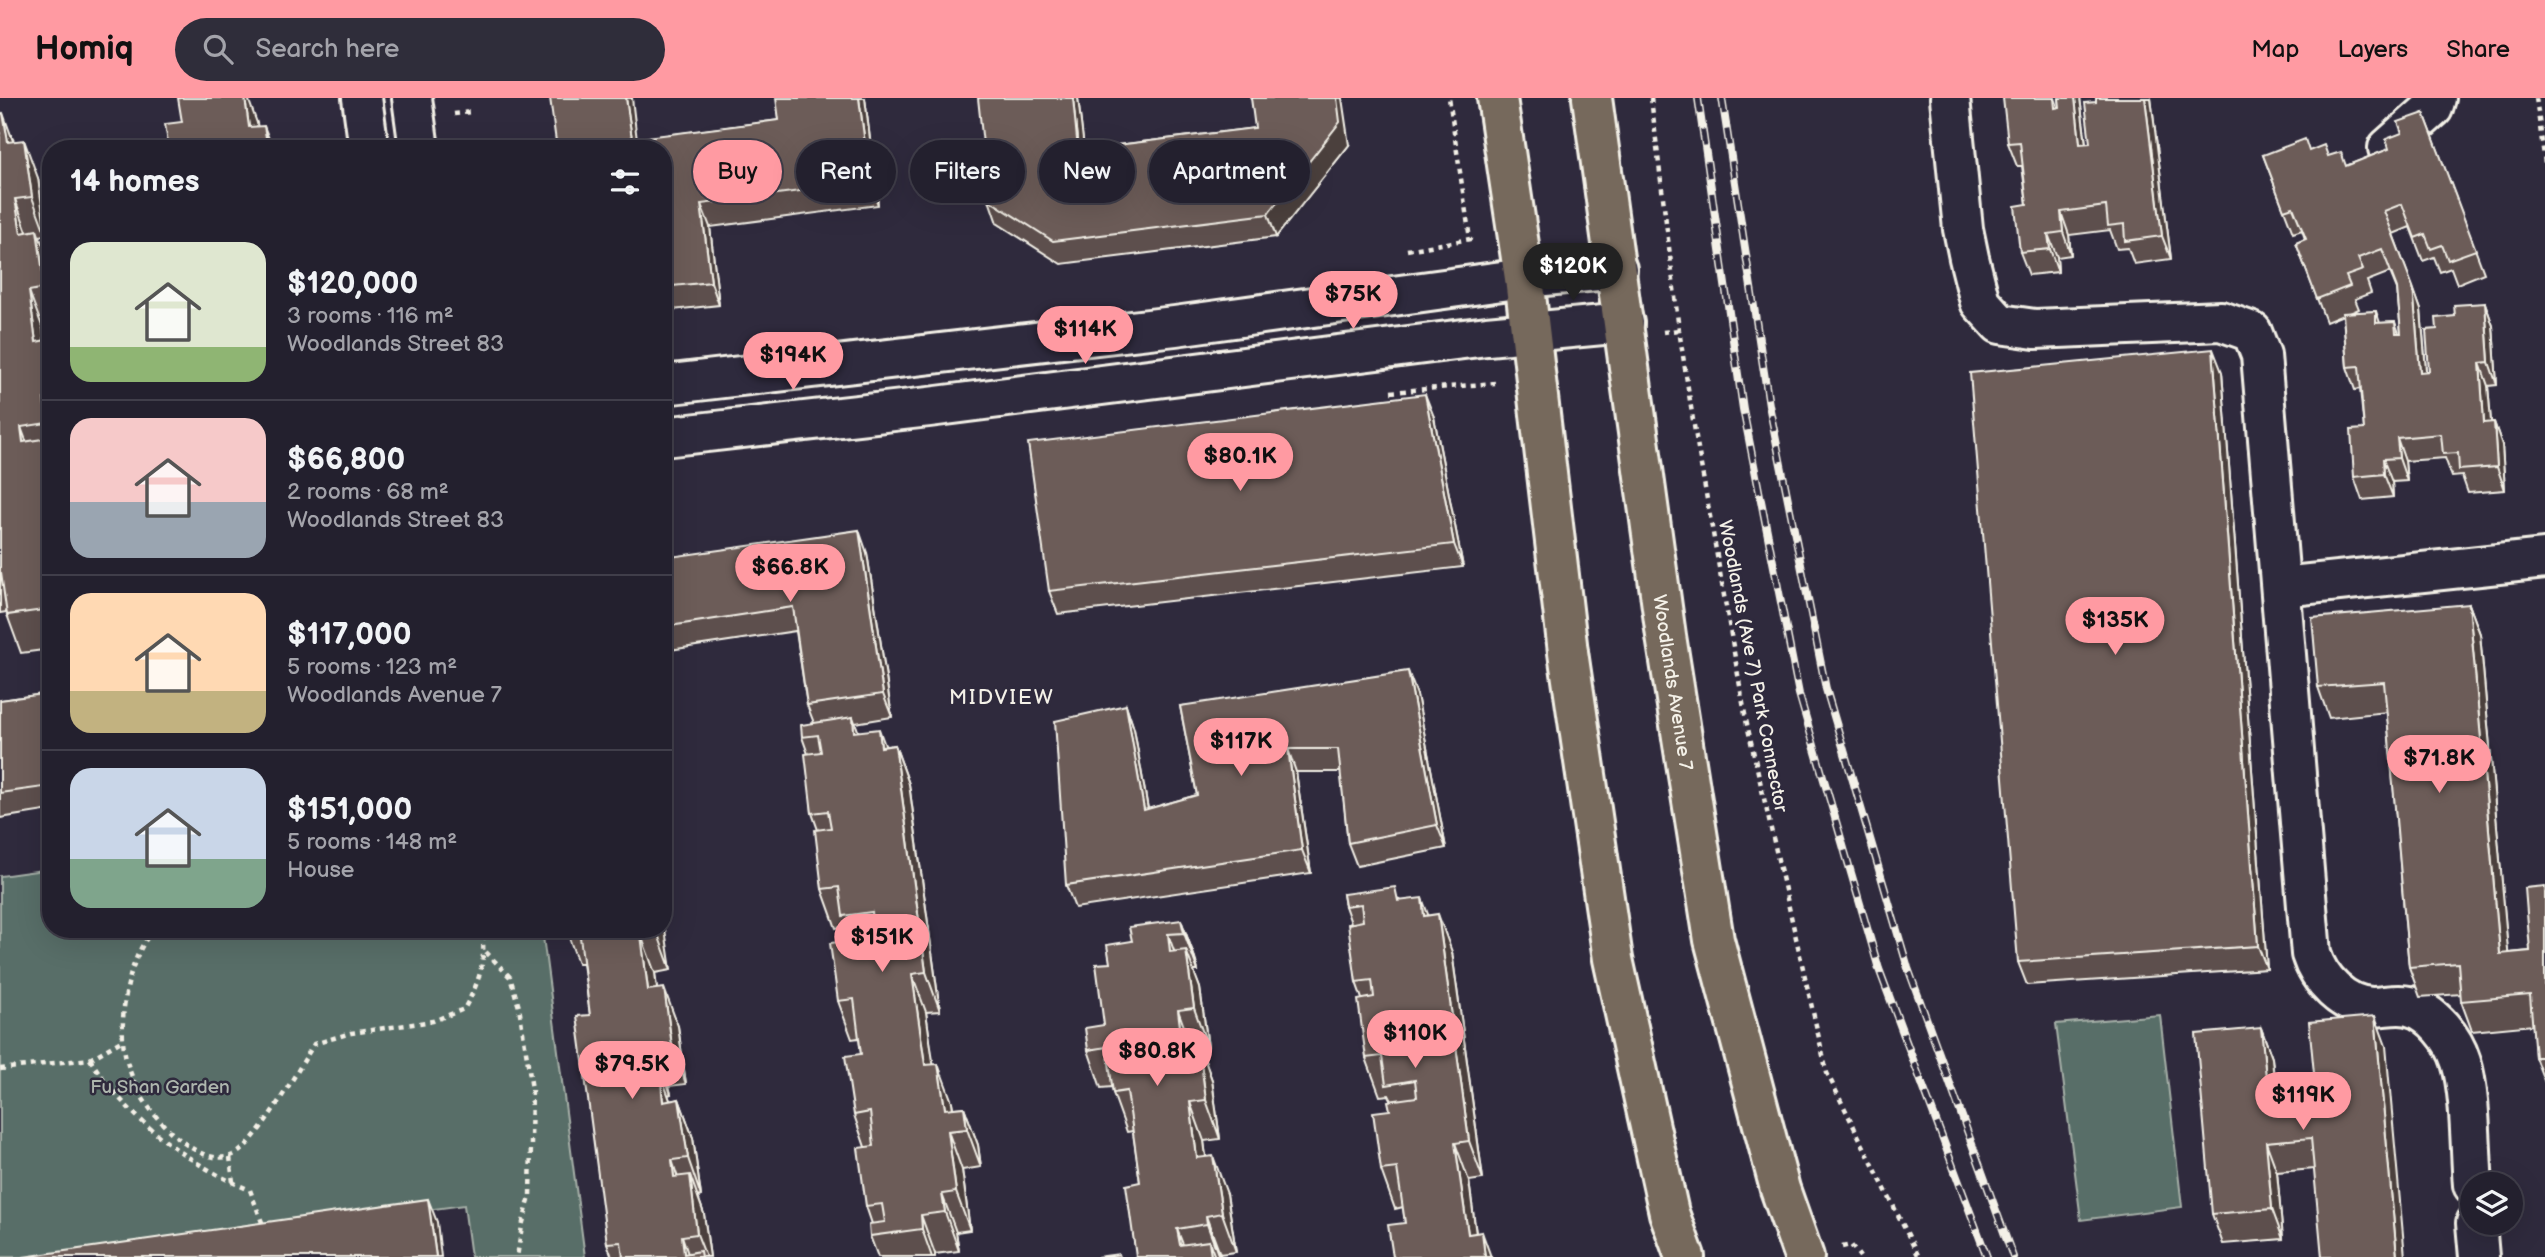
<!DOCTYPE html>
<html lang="en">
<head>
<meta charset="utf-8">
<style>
  body { margin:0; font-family:"Balsamiq Sans",sans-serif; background:#2f2d3a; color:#f1f3f6; height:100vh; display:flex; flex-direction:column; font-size:26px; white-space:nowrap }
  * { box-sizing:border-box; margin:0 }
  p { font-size:23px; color:#a3a3aa }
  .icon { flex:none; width:38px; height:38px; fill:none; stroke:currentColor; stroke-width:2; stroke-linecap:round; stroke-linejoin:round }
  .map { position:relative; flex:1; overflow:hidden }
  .panel { position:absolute; left:42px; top:42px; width:630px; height:798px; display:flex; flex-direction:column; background:#23202e; border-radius:28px; box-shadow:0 7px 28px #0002,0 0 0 2px #403e4a }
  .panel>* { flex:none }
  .top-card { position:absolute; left:693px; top:42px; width:665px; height:63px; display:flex; gap:14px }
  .buttons { position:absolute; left:2460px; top:1074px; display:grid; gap:14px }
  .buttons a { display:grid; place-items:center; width:63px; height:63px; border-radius:50%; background:#23202e; box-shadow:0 7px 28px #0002,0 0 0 2px #403e4a; font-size:35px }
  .price { position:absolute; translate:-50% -60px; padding:0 16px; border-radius:24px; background:#ff9aa2; color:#111; font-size:23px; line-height:46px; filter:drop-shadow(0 2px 4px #0008) }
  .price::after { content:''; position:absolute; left:50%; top:42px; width:21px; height:16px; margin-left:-10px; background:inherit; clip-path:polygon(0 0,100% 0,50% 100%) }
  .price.on { background:#222; color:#fff }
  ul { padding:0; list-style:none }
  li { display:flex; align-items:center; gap:21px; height:175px; padding:0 28px }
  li+li { border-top:2px solid #403e4a }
  li span { display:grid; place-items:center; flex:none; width:196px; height:140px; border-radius:21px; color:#555 }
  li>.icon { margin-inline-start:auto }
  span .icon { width:84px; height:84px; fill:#fffc; stroke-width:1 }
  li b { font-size:30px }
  h2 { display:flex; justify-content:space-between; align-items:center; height:84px; padding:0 28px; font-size:30px }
  .pill { padding:0 24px; border-radius:32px; background:#23202e; box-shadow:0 7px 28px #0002,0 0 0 2px #403e4a; font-size:24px; line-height:63px }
  .pill.on { background:#ff9aa2; color:#111 }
  header { display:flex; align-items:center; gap:42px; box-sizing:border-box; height:98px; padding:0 35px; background:#ff9aa2; color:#111 }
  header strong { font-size:33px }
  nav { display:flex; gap:38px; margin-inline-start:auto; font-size:24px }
  .search { width:490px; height:63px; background:#2f2d3a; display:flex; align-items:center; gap:18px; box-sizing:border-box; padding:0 24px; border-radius:38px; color:#a3a3aa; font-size:26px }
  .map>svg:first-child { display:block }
  .green { fill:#596e68; stroke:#a6b0a8; stroke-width:2 }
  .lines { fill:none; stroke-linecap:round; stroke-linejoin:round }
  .minor-casing { stroke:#f4f1e8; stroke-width:44 }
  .major-casing { stroke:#f4f1e8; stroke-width:44 }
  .path { stroke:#f4f1e8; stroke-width:4.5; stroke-dasharray:5 5; stroke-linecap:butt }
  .minor { stroke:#2f2a3d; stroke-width:38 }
  .major { stroke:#76695c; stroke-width:38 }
  .rail-casing { stroke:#f4f1e8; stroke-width:8 }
  .rail { stroke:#2f2a3d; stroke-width:5; stroke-dasharray:16; stroke-linecap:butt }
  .wall { fill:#5d4f4d; stroke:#f4f1e8; stroke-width:2; fill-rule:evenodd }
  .shaded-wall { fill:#4c403e; stroke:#f4f1e8; stroke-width:2 }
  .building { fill:#6c5c59; stroke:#f4f1e8; stroke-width:2 }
  .labels { text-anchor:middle; stroke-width:5; stroke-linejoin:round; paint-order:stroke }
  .street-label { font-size:19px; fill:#f4f1e8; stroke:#2f2a3d }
  .park-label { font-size:19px; fill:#aeb6ae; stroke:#2f2a3d }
  .neighbourhood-label { font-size:21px; letter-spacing:2px; fill:#f4f1e8; stroke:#2f2a3d }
</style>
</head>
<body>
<header>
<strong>Homiq</strong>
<div class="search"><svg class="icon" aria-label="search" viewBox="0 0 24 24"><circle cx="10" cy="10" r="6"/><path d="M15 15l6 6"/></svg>Search here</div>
<nav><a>Map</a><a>Layers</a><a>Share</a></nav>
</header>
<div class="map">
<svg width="2545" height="1159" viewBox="0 0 2545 1159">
  <rect width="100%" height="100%" fill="#2f2a3d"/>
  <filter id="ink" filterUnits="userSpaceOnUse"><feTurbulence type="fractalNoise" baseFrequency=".0143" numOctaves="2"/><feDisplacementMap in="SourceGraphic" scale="14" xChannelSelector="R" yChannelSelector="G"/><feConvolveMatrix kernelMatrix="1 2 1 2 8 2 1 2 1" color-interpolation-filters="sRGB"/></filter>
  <g filter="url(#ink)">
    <!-- green -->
    <g class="green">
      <polygon points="51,771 51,831 542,831 585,1159 471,1159 464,1107 67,1159 0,1159 0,778"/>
      <polygon points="2160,917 2182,1109 2081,1122 2056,926"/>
    </g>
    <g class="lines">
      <!-- minor casing -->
      <g class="minor-casing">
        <g id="minor">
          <polyline points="362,0 369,51"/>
          <polyline points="412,0 419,51"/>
          <path d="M 1950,0 L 1963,131 L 1969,160 L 1980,204 L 2000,226 L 2035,231 L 2221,223 L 2252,234 L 2261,257 L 2311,856 C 2319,882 2343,908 2372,909 C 2384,909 2396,905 2409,908 C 2433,914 2454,941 2461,964 C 2471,996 2470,1052 2473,1087"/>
          <polyline points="2388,50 2433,10 2436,0"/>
          <polyline points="663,287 1175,228 1524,180 1617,171"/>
          <polyline points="663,339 929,309 1487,238 1624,225"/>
          <polyline points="2282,489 2545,461"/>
          <polyline points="2476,1125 2479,1159"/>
        </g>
      </g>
      <!-- major casing -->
      <g class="major-casing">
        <g id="major">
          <polyline points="1497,0 1524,180 1568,554 1613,861 1669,1115 1685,1159"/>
          <path id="s1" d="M 1592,0 L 1666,538 L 1714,842 L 1780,1091 L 1804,1159"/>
        </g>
      </g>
      <!-- path -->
      <g class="path">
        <polyline points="1651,0 1679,232 1693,322 1746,622 1827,975 1919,1159"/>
        <polyline points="2536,0 2545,65"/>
        <polyline points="454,16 471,14"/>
        <polyline points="1407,152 1470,141 1449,0"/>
        <polyline points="1663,234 1679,232"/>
        <polyline points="1391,294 1495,285"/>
        <path d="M 154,831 C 130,858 121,906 123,942 C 124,958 131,978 138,992 C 152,1020 203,1076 237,1055 C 258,1043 299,970 314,946 L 351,935 L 433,923 L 464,911 C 480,883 486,864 482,831"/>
        <polyline points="486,854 510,879 519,909 532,991 530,1099 522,1128 517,1159"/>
        <path d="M 90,961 C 126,1019 187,1066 250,1092 L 263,1127"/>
        <polyline points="0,971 90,961 123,942"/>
        <polyline points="230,1059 233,1084"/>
        <polyline points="1842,1149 1851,1147 1860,1159"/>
      </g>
      <!-- minor -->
      <use href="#minor" class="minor"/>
      <!-- major -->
      <use href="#major" class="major"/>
      <!-- rail casing -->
      <g class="rail-casing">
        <g id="rail">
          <polyline points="1698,0 1743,311 1799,596 1879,871 1987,1159"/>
          <polyline points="1722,0 1769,307 1826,591 1908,870 2013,1159"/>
        </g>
      </g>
      <!-- rail -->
      <use href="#rail" class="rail"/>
    </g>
    <!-- wall -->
    <g class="wall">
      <polygon points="865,0 878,107 710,129 719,207 663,213 663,51 637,41 779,22"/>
      <polygon points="1078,0 1084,51 1255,30 1349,47 1276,139 1061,166 997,125 989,102"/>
      <polygon points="2055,0 2058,9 2060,9 2059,0 2080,0 2086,46 2090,45 2151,0 2171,161 2134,166 2128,150 2117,151 2110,132 2069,137 2071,157 2057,159 2058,174 2029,177 2020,154 2027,106 2022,68 2017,68 2008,45"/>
      <path d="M 2424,15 L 2484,175 L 2457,186 L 2451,170 L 2440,174 L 2434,159 L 2423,163 L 2410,129 L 2393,136 L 2421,212 L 2426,273 L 2429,273 L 2437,231 L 2455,218 L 2485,205 L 2493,228 L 2497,287 L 2488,288 L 2491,324 L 2494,324 L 2502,347 L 2505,392 L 2468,395 L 2462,378 L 2452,379 L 2445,360 L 2405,363 L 2407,383 L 2392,384 L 2393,399 L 2362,402 L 2354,379 L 2364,331 L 2360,291 L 2355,292 L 2347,269 L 2343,217 L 2326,224 L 2296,145 L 2305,141 L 2302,132 L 2293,135 L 2263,57 L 2309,53 L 2328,58 L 2346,68 L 2389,51 L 2402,35 ZM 2390,174 L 2397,191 L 2401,235 L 2399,235 L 2395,224 L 2380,225 L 2376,213 L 2350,215 L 2359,211 L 2355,201 L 2371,195 L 2367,183 Z"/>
      <polygon points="0,16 14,43 38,80 46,137 39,138 51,169 51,230 43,231 44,242 51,241 51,551 21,555 6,514 0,515"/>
      <polygon points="2222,274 2267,871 2027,887 2018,864"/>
      <polygon points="1434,319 1463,469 1058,516 1049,493"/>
      <polygon points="867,455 892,619 855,625 858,633 886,648 895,647 909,686 940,913 926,914 933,966 952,1004 953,1010 964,1009 978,1047 981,1069 962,1072 970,1132 956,1134 959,1153 935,1156 935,1159 878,1159 870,1138 872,1126 866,1108 865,1049 854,1017 861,956 859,940 852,941 838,903 846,843 849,833 847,828 836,830 822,791 818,732 812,715 808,656 802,639 814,625 807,607 796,533 663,553 663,460"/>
      <polygon points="2469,506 2480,536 2508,855 2530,853 2545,788 2545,985 2535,959 2533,927 2472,933 2461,903 2461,896 2420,899 2409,869 2387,614 2329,620 2318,589"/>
      <polygon points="51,595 51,712 0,720 0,602"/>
      <polygon points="1417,597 1446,750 1357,768 1348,745 1341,674 1296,674 1311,775 1075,810 1066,787 1126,607 1134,631 1148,711 1197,697 1180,608"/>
      <polygon points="1343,796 1400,802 1428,817 1452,854 1483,1081 1469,1083 1476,1135 1491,1159 1405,1125 1403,1109 1395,1111 1381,1072 1392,1003 1389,997 1380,998 1366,960 1362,901 1356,884 1351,825 1345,808"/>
      <polygon points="1181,822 1195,860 1198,873 1193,873 1200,890 1208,949 1200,950 1212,982 1220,1041 1204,1043 1206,1059 1227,1096 1236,1154 1220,1156 1220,1159 1136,1159 1140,1084 1133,1033 1127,1034 1113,995 1112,989 1101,990 1088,952 1104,927 1110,865 1132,843"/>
      <polygon points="566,831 663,831 671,872 655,875 657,891 678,928 686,986 669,988 671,996 668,997 670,1003 679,1001 693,1040 701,1098 698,1099 704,1116 710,1159 612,1159 607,1145 590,917 583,865 578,865"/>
      <polygon points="2261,930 2272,960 2276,999 2316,996 2386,948 2314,1071 2277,1074 2283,1141 2223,1146 2212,1116"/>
    </g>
    <!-- shaded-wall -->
    <g class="shaded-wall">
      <polygon points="245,0 248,0 257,25 261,51 249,29"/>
      <polygon points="626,0 632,0 638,51 632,41"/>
      <polygon points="859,0 865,0 878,107 870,84"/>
      <polygon points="1073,0 1078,0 1087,75 1078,52"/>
      <polygon points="1337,0 1342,0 1349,47 1276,139 1268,116"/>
      <polygon points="2075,0 2080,0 2089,70 2080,46"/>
      <polygon points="2145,0 2151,0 2171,161 2162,138"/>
      <polygon points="3,15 17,54 8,44"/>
      <polygon points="264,28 273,51 268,51"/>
      <polygon points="24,42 38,80 46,137 32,99"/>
      <polygon points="15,101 29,139 21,135"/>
      <polygon points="701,106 710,129 719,207 711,184"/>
      <polygon points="2061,114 2069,137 2071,157 2063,134"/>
      <polygon points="37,132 51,169 51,205 45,190"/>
      <polygon points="2048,136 2057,159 2058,174 2050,151"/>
      <polygon points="2413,189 2421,212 2428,297 2420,274"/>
      <polygon points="29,193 43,231 50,282 36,244"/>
      <polygon points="2485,205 2493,228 2497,287 2489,264"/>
      <polygon points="2213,251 2222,274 2267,871 2258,848"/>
      <polygon points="2480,265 2488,288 2493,348 2484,325"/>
      <polygon points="1425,296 1434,319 1463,469 1454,446"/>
      <polygon points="44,301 51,320 51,336 47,325"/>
      <polygon points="2494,324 2502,347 2505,392 2497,369"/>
      <polygon points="21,329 35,367 23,344"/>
      <polygon points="2397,340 2405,363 2407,383 2399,360"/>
      <polygon points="2383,361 2392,384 2393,399 2384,376"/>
      <polygon points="859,432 867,455 892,619 883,596"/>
      <polygon points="2469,506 2480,536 2511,886 2500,856"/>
      <polygon points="1408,573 1417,597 1446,750 1437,727"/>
      <polygon points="1126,607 1134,631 1152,735 1144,712"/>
      <polygon points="853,619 867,657 854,634"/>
      <polygon points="879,631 893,669 881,649"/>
      <polygon points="895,647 909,686 940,913 926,874"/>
      <polygon points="1288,651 1296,674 1311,775 1302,752"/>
      <polygon points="1422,800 1436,838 1424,818"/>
      <polygon points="1438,816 1452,854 1483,1081 1469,1043"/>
      <polygon points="663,818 671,872 656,831 663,831"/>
      <polygon points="1181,822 1195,860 1198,873 1184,835"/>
      <polygon points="1168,836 1182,875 1170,854"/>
      <polygon points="641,837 655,875 662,930 648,892"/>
      <polygon points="1186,852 1200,890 1208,949 1194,910"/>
      <polygon points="912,876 926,914 939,1006 925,967"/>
      <polygon points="664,890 678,928 686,986 672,948"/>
      <polygon points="1178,912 1192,951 1182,946"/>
      <polygon points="2375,918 2386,948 2405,1159 2397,1159"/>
      <polygon points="2261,930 2272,960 2278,1030 2268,1000"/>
      <polygon points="1198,943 1212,982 1220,1041 1206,1002"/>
      <polygon points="656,949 669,988 671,996 657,958"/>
      <polygon points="628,962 642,1001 631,979"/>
      <polygon points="938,966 952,1004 956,1032 945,1011"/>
      <polygon points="660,975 674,1013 663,1004"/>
      <polygon points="679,1001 693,1040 701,1098 688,1060"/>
      <polygon points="1190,1004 1204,1043 1211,1098 1197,1060"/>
      <polygon points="964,1009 978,1047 981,1069 967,1031"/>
      <polygon points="948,1033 962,1072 970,1132 956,1094"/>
      <polygon points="2266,1044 2277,1074 2283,1141 2272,1111"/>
      <polygon points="1455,1045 1469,1083 1479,1159 1468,1136"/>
      <polygon points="1213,1058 1227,1096 1236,1154 1222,1115"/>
      <polygon points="672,1062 685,1101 674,1079"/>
      <polygon points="690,1077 704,1116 710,1159 706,1159 697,1136"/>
      <polygon points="942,1096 956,1134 959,1153 945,1114"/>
      <polygon points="428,1101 437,1124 441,1159 436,1159"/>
      <polygon points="921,1117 935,1156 935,1159 932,1159 922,1131"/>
      <polygon points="1206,1118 1220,1156 1220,1159 1219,1159 1207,1126"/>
      <polygon points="1177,1131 1188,1159 1180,1147"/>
      <polygon points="1482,1134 1491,1159 1485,1159"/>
      <polygon points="682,1138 689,1159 684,1156"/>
      <polygon points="1209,1143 1215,1159 1211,1159"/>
    </g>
    <!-- building -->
    <g class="building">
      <polygon points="178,0 245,0 249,29 264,28 268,51 169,51 165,26 182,24"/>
      <polygon points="550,0 626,0 632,41 779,22 776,0 859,0 870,84 701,106 711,184 663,189 663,51 557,51"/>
      <polygon points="978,0 1073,0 1078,52 1255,30 1251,0 1337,0 1340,24 1268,116 1053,143 989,102"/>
      <polygon points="2003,0 2054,0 2055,10 2060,9 2059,0 2075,0 2080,46 2090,45 2085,5 2096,4 2096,0 2145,0 2162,138 2125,143 2124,126 2108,128 2106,108 2061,114 2063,134 2048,136 2050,151 2020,154 2015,108 2027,106 2020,44 2008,45"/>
      <polygon points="3,15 8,44 24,42 32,99 15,101 21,135 37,132 45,190 29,193 36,244 51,241 51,300 44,301 47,325 21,329 23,344 49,340 51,352 51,511 7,517 1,475 0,475 0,16"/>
      <polygon points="2424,15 2476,152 2448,162 2442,147 2431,151 2425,136 2415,140 2402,106 2384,113 2413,189 2420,274 2429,273 2426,232 2437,231 2436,220 2455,218 2454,207 2485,205 2489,264 2480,265 2484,325 2494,324 2497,369 2459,372 2458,355 2443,356 2441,336 2397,340 2399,360 2383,361 2384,376 2354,379 2351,332 2364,331 2359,268 2347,269 2343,215 2376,213 2376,225 2395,224 2396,235 2401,235 2397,190 2382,151 2358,160 2363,172 2346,178 2350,188 2317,201 2296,145 2306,141 2293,109 2284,112 2263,57 2305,41 2309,53 2324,47 2328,58 2341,54 2346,68 2389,51 2386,41 2402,35 2398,24"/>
      <polygon points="2213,251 2258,848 2018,864 1970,275"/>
      <polygon points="1425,296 1454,446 1049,493 1028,345"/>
      <polygon points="859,432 883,596 807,607 793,509 663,529 663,460"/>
      <polygon points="2469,506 2500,856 2530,853 2525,790 2545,788 2545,959 2535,959 2530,897 2461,903 2458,865 2409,869 2384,584 2318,589 2312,520"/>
      <polygon points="1408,573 1437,727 1348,745 1338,651 1288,651 1302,752 1066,787 1055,623 1126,607 1144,712 1197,697 1180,608"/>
      <polygon points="51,595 51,688 0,695 0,602"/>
      <polygon points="853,619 854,634 879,631 881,649 895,647 926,874 912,876 925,967 938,966 945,1011 964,1009 967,1031 948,1033 956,1094 942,1096 945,1114 921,1117 922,1131 870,1138 869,1126 885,1124 882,1106 866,1108 858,1050 874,1048 870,1014 854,1017 845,958 861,956 854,901 838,903 830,845 846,843 846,834 874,830 872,814 843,818 839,789 822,791 815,732 831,730 828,713 812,715 805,656 821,654 818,637 802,639 801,627"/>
      <polygon points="1395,789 1398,803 1422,800 1424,818 1438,816 1469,1043 1455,1045 1468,1136 1482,1134 1485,1159 1393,1159 1388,1127 1405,1125 1397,1070 1381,1072 1373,1014 1390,1012 1388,1003 1417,999 1415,982 1386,987 1382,958 1366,960 1358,902 1374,899 1372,882 1356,884 1348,826 1363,823 1361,806 1345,808 1343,796"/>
      <polygon points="1181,822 1184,835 1168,836 1170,854 1186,852 1194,910 1178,912 1182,946 1198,943 1206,1002 1190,1004 1197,1060 1213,1058 1222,1115 1206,1118 1207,1126 1177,1131 1180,1147 1209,1143 1211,1159 1136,1159 1126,1087 1140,1084 1127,993 1113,995 1107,949 1088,952 1085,930 1104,927 1096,866 1110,865 1107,847 1132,843 1129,829"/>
      <polygon points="579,831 656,831 657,834 641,837 648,892 664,890 672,948 656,949 657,958 628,962 631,979 660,975 663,1004 679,1001 688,1060 672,1062 674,1079 690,1077 697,1136 682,1138 684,1156 700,1153 701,1159 623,1159 621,1144 607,1145 577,918 590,917"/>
      <polygon points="2375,918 2397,1159 2322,1159 2311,1040 2266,1044 2272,1111 2212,1116 2196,936 2261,930 2268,1000 2316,996 2309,924"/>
      <polygon points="428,1101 436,1159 23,1159"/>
      <polygon points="1119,1156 1120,1159 1097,1159"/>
    </g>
  </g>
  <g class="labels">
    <!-- street labels -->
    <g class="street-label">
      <text transform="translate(1754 568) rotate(79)" y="7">Woodlands (Ave 7) Park Connector</text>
      <text dy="7" stroke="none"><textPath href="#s1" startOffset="590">Woodlands Avenue 7</textPath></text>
    </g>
    <!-- park labels -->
    <g class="park-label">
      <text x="160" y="995">Fu Shan Garden</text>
    </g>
    <!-- neighbourhood labels -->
    <g class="neighbourhood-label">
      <text x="1002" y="606">MIDVIEW</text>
    </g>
  </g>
</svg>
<div class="buttons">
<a><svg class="icon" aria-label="layers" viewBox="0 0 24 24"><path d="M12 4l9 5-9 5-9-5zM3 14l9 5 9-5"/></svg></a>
</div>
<b class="price on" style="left:1573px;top:205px">$120K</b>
<b class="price" style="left:1353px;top:233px">$75K</b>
<b class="price" style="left:1085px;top:268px">$114K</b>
<b class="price" style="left:793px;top:294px">$194K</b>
<b class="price" style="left:1240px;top:395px">$80.1K</b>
<b class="price" style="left:790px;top:506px">$66.8K</b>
<b class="price" style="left:2115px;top:559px">$135K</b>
<b class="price" style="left:1241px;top:680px">$117K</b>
<b class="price" style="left:2439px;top:697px">$71.8K</b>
<b class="price" style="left:882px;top:876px">$151K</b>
<b class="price" style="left:1415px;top:972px">$110K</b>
<b class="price" style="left:1157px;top:990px">$80.8K</b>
<b class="price" style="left:632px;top:1003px">$79.5K</b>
<b class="price" style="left:2303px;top:1034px">$119K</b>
<div class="top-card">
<a class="pill on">Buy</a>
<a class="pill">Rent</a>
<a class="pill">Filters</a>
<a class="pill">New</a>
<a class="pill">Apartment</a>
</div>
<section class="panel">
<h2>14 homes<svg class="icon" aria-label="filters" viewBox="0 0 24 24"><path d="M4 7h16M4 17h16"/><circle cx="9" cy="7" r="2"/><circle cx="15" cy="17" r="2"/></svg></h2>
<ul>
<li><span style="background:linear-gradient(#dfe7d0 75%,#8fb573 0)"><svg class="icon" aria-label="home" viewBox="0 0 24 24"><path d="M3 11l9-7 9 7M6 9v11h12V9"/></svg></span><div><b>$120,000</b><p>3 rooms · 116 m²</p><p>Woodlands Street 83</p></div></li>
<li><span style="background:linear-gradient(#f6c9c9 60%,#9aa5b1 0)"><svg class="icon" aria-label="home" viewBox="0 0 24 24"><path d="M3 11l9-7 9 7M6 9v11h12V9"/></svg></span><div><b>$66,800</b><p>2 rooms · 68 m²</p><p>Woodlands Street 83</p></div></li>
<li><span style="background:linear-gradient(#ffd9b3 70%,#c2b280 0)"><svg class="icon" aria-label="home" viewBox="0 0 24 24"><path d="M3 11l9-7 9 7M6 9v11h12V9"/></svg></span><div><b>$117,000</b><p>5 rooms · 123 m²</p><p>Woodlands Avenue 7</p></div></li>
<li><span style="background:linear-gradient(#c9d6e8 65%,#7fa58c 0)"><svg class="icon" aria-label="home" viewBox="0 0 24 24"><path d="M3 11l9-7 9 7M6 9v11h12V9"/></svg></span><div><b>$151,000</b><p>5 rooms · 148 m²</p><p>House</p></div></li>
</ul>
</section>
</div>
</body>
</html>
